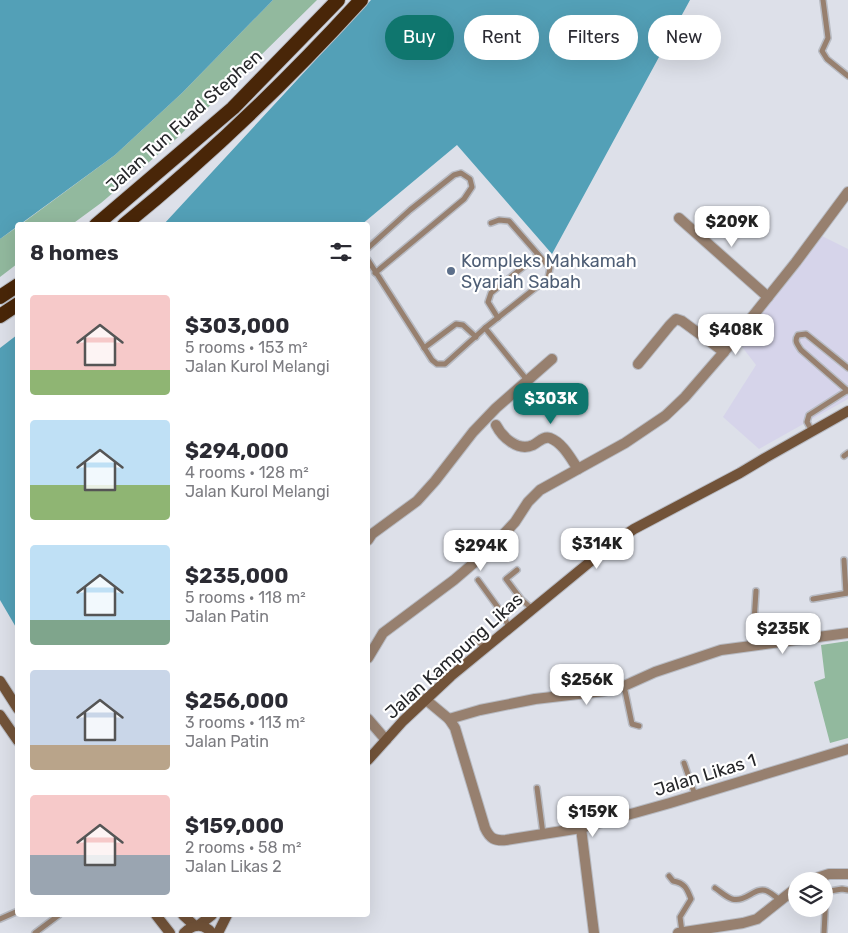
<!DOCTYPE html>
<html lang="en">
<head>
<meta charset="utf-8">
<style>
  body { margin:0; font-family:Rubik,sans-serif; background:#f2f2f3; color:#2b2b33; height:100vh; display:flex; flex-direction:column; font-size:19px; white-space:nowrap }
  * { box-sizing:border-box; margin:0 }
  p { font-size:16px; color:#7c7c81 }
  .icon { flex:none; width:28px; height:28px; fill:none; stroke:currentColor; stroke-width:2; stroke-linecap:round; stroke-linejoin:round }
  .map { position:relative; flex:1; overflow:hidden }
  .side { position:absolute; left:15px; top:222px; width:355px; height:695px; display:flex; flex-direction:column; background:#fff; border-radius:5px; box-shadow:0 5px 20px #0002 }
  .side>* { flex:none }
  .banner { position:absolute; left:385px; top:15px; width:388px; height:45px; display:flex; gap:10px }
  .controls { position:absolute; left:788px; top:872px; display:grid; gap:10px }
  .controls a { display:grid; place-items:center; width:45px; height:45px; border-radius:50%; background:#fff; box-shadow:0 5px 20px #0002; font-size:25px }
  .price { position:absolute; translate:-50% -42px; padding:0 11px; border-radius:10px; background:#fff; color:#222; font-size:16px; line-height:32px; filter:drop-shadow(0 1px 2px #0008) }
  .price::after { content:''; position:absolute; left:50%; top:30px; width:15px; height:11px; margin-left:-8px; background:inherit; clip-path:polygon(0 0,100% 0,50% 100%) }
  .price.on { background:#0f766e; color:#fff }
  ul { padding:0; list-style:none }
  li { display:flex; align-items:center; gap:15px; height:125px; padding:0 15px }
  li span { display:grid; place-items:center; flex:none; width:140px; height:100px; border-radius:5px; color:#555 }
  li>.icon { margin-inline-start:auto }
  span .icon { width:60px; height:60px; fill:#fffc; stroke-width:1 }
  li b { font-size:21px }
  h2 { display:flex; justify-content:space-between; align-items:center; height:60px; padding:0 15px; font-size:21px }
  .tag { padding:0 18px; border-radius:22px; background:#fff; box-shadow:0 5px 20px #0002; font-size:18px; line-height:45px }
  .tag.on { background:#0f766e; color:#fff }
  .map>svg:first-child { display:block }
  .education { fill:#d6d4ea }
  .green { fill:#92b99e }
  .water { fill:#53a0b7 }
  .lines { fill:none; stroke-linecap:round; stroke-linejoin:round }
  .service-casing { stroke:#b8bbc3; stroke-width:8 }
  .minor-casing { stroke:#b8bbc3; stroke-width:12 }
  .secondary-casing { stroke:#b8bbc3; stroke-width:12 }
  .trunk-casing { stroke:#b8bbc3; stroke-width:16 }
  .service { stroke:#97806f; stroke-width:5 }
  .minor { stroke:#97806f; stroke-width:10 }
  .secondary { stroke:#725339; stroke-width:10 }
  .trunk { stroke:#492608; stroke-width:14 }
  .service-dot { fill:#5c6f8a; stroke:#fff; stroke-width:2 }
  .labels { text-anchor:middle; stroke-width:4.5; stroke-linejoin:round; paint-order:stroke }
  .street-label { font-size:18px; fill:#252629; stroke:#fff }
  .service-label { font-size:18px; fill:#4e5e75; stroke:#fff; text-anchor:start }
</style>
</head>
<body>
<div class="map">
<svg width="848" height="933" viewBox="0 0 848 933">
  <rect width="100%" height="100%" fill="#dde0e9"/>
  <!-- education -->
  <polygon class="education" points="820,235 848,249 848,399 759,449 723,417 756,365 736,339"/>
  <!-- green -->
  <g class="green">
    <polygon points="273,0 317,0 176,139 101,203 71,225 20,225 115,155 182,93"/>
    <polygon points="17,227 17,264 0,277 0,239"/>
    <polygon points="848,641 848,738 830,743 814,682 825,678 821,645"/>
  </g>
  <!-- water -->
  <g class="water">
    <polygon points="0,0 273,0 182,93 115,155 0,239"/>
    <polygon points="371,0 690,0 552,254 457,145 361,225 163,225"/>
    <polygon points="17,335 17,629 0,600 0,348"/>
  </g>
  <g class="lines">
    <!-- service casing -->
    <g class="service-casing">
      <g id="service">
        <polyline points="823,0 828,38 822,51 827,59 848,76"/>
        <polyline points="368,248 410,210 454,175 461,173 470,179 472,187 464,199 375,273"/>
        <polyline points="368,260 432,360 437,364 445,364 485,328 548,278 550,268 509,221 499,220 491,223"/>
        <polyline points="498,318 488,302 491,293 538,255"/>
        <polyline points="485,328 527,380"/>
        <polyline points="424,348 456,324 463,325 476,337"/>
        <path d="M 848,391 L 801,350 C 797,344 794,341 798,335 L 806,334 L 848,368"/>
        <polyline points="812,431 807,422 809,415 848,390"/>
        <polyline points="844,456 848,453"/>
        <polyline points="844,560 846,593"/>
        <polyline points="517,570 506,579 521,599 531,608"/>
        <polyline points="478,580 502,613 509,627"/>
        <polyline points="756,591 754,622 757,646"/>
        <polyline points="813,599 848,593"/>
        <polyline points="474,635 474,638 485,648"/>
        <polyline points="624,686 632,724 639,726"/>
        <polyline points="684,763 695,795"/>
        <polyline points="537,788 543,834"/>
        <path d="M 669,876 L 673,881 C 685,883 687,889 691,899 L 680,917 L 682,932"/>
        <path d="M 715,888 C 721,892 726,897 732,899 C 746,903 755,886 767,891 C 771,893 776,897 780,900"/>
        <polyline points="0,919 18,911"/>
        <polyline points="35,933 59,915"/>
        <polyline points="824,933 826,895 830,891 842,889 848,890"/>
      </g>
    </g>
    <!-- minor casing -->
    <g class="minor-casing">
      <g id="minor">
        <polyline points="679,218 768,297"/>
        <polyline points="638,364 670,325 676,319 682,321 724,352"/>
        <path d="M 496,425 C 502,437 518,452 533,445 C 539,442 543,436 550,438 C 563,443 571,459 578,469"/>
        <polyline points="368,540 372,534 417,501 435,481 473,432 496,408 552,359"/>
        <polyline points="368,658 383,633 454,580 489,550 515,522 528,502 540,490 625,443 665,416 685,397 724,352 796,262 848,192"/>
        <path d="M 425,699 L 449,719 L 455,728 L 485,828 C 490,839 495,841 506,840 L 581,828 L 670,803 L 848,749"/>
        <polyline points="368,719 386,740"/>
        <polyline points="449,719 480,710 535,699 604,691 624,686 655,672 721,650 848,633"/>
        <polyline points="581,828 594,933"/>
        <polyline points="807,881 829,874 848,874"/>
        <polyline points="678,933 743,923 757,919 796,888"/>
      </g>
    </g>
    <!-- secondary casing -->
    <g class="secondary-casing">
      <g id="secondary">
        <polyline points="0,681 18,709"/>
        <polyline points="0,715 18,741"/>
        <polyline points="368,760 403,721 451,676 613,543 634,529 740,473 765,458 848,411"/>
        <polyline points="156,915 170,933"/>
        <polyline points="183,915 195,926"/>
        <polyline points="199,925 212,915"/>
        <path d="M 184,933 C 193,924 203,923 212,933"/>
        <polyline points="218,933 227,915"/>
      </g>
    </g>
    <!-- trunk casing -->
    <g class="trunk-casing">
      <g id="trunk">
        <polyline points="96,225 233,108 338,0"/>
        <path d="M 124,225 C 209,156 287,81 361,0"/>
        <polyline points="0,297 18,285"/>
        <polyline points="0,316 18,304"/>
      </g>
    </g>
    <!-- service -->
    <use href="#service" class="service"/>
    <!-- minor -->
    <use href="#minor" class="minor"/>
    <!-- secondary -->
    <use href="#secondary" class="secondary"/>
    <!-- trunk -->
    <use href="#trunk" class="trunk"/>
  </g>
  <!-- markers -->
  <circle class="service-dot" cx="451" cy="271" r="5"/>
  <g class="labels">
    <!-- street labels -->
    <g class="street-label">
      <text transform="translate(184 121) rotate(-42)" y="6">Jalan Tun Fuad Stephen</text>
      <text transform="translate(454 656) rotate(-42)" y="6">Jalan Kampung Likas</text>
      <text transform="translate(705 775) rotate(-17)" y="6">Jalan Likas 1</text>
    </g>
    <!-- service labels -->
    <g class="service-label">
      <text x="461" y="267">Kompleks Mahkamah<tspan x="461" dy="21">Syariah Sabah</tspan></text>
    </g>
  </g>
</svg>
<div class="controls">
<a><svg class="icon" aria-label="layers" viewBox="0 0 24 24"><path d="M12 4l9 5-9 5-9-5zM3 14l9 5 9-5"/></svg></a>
</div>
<b class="price" style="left:732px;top:248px">$209K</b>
<b class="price" style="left:736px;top:356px">$408K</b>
<b class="price on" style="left:551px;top:425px">$303K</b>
<b class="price" style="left:597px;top:570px">$314K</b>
<b class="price" style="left:481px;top:572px">$294K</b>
<b class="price" style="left:783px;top:655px">$235K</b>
<b class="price" style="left:587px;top:706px">$256K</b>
<b class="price" style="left:593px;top:838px">$159K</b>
<div class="banner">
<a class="tag on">Buy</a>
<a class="tag">Rent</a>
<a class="tag">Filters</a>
<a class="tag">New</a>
</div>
<section class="side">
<h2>8 homes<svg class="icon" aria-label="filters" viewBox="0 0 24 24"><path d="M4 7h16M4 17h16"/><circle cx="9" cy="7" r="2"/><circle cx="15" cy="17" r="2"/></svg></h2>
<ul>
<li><span style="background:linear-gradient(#f6c9c9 75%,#8fb573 0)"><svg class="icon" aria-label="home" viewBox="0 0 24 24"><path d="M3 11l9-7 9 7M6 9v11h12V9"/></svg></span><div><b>$303,000</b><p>5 rooms · 153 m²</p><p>Jalan Kurol Melangi</p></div></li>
<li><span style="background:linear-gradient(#bfe0f5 65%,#8fb573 0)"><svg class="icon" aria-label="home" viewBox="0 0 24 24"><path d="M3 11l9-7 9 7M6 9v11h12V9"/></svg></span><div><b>$294,000</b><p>4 rooms · 128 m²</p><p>Jalan Kurol Melangi</p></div></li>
<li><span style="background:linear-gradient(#bfe0f5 75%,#7fa58c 0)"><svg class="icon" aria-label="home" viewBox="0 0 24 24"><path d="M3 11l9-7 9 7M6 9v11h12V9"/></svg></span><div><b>$235,000</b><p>5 rooms · 118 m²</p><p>Jalan Patin</p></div></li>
<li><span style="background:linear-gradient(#c9d6e8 75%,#b9a48a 0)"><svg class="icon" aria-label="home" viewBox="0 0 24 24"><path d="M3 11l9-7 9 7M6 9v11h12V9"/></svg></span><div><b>$256,000</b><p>3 rooms · 113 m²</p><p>Jalan Patin</p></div></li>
<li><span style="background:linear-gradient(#f6c9c9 60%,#9aa5b1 0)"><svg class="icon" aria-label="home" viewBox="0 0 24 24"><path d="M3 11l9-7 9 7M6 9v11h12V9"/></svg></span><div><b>$159,000</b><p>2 rooms · 58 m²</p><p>Jalan Likas 2</p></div></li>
</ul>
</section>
</div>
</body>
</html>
